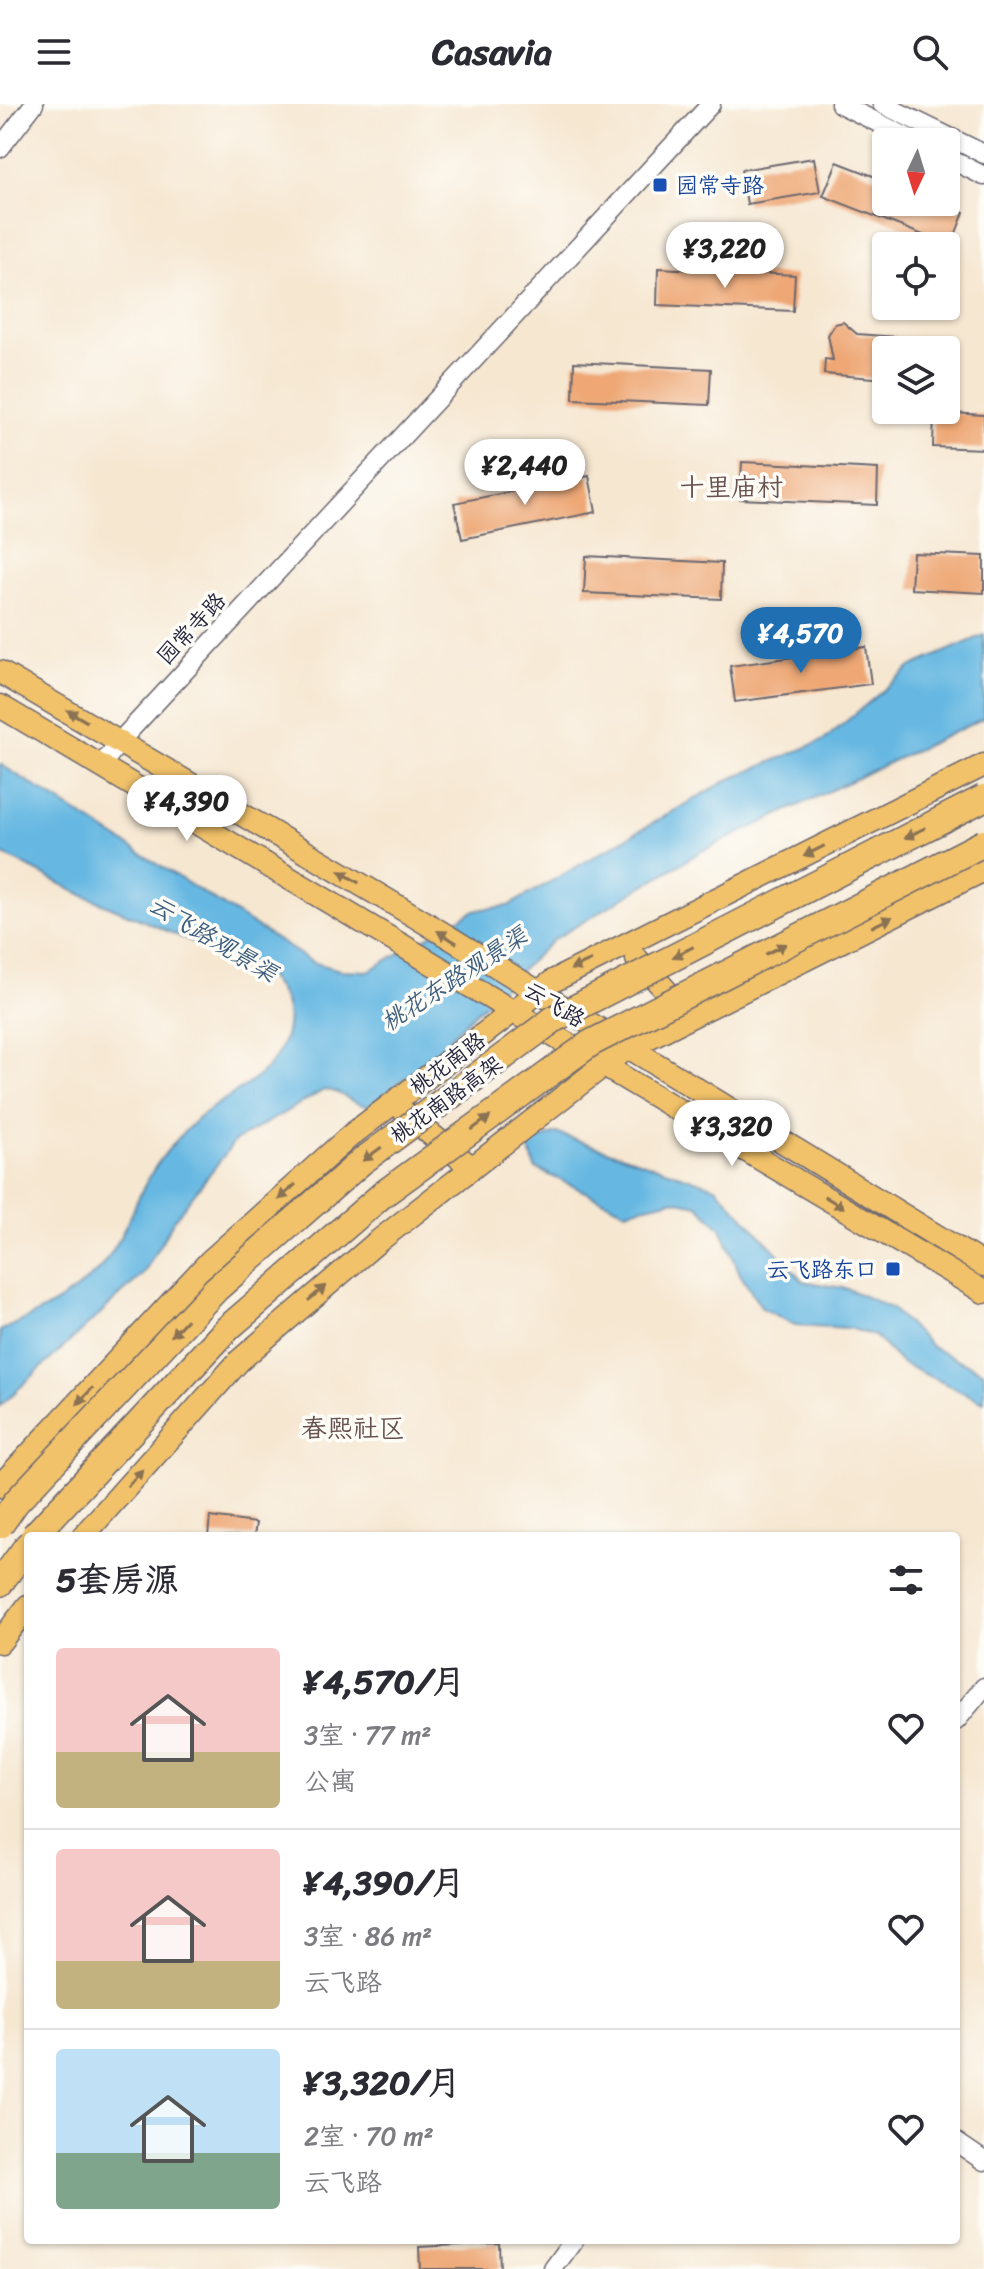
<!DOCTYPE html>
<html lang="zh">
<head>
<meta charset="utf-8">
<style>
  body { margin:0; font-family:Sriracha,"LXGW WenKai TC",sans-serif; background:#f2f2f3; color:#2b2b33; height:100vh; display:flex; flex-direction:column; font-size:30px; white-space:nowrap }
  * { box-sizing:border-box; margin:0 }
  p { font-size:26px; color:#7c7c81 }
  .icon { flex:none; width:44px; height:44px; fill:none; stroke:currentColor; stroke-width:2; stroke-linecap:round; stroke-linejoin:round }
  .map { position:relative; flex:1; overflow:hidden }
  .sheet { position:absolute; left:24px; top:1428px; width:936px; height:712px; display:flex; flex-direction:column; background:#fff; border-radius:8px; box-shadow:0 2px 6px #0004 }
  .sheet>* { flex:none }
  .needle { width:52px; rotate:184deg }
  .tools { position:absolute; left:872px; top:24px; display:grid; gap:16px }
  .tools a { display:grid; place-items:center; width:88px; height:88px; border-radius:8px; background:#fff; box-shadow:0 2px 6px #0004; font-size:40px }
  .price { position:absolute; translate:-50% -68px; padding:0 18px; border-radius:28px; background:#fff; color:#222; font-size:26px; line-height:52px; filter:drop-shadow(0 2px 4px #0008) }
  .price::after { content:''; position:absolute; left:50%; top:48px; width:24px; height:18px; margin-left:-12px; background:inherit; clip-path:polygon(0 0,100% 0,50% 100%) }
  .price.active { background:#1f6fb2; color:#fff }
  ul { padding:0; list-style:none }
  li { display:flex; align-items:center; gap:24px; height:200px; padding:0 32px }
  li+li { border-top:2px solid #e1e1e2 }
  li span { display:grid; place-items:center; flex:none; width:224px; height:160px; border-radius:8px; color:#555 }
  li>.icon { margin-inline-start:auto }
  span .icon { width:96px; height:96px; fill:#fffc; stroke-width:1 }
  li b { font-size:34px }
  h2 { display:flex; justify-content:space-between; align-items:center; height:96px; padding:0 32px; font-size:34px }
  header { display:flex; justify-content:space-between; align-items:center; height:104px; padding:0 32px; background:#fff; font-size:36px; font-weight:700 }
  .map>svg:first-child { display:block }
  .water { fill:#66b8e2; stroke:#446d8e; stroke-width:2 }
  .building { fill:#eea774 }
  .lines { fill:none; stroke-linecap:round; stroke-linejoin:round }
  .minor-casing { stroke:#6c6770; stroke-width:21 }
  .major-casing { stroke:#6c6770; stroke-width:25 }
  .highway-casing { stroke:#6c6770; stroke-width:29 }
  .minor { stroke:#fff; stroke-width:18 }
  .major { stroke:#f2c26a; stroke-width:22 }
  .highway { stroke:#f2c26a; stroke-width:26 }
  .highway-bridge-casing { stroke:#6c6770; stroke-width:29; stroke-linecap:butt }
  .highway-bridge { stroke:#f2c26a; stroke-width:26 }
  .oneway { fill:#8a7252 }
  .transit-dot { fill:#1a4fb4; stroke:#fdfcf7; stroke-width:3 }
  .labels { text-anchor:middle; stroke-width:7; stroke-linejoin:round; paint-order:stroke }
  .transit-label { font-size:22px; fill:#164399; stroke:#fdfcf7; text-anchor:start }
  .street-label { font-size:22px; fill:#22223b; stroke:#fdfcf7 }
  .water-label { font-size:24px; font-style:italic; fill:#3d5e7e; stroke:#fdfcf7 }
  .quarter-label { font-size:26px; fill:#69514f; stroke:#fdfcf7 }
</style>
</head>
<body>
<header><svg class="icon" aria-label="menu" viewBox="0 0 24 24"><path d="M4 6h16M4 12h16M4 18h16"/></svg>Casavia<svg class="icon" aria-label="search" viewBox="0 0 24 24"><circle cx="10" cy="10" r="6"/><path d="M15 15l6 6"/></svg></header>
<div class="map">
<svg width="984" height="2165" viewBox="0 0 984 2165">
  <rect width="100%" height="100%" fill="#fdfcf7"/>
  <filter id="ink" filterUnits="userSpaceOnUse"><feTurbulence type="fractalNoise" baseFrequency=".0125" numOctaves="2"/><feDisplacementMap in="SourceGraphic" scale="16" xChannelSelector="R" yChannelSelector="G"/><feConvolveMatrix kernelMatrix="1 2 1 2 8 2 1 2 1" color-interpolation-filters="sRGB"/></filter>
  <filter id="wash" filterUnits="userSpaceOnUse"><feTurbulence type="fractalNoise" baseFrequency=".006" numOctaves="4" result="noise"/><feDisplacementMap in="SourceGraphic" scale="32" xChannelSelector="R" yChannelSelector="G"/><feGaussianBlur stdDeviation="1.8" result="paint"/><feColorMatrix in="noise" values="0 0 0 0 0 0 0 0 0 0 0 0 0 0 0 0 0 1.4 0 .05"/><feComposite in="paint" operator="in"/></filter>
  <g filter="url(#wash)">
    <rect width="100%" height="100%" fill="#f6e7d1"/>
    <!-- water -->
    <g class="water">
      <path d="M 984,531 L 984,614 L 702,747 L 553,836 L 453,930 L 435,952 L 368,1002 C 351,1001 342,986 324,986 L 235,1037 L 174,1116 L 143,1170 L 0,1302 L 0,1227 C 33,1212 67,1196 94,1170 C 121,1144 130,1107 148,1075 C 158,1057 175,1037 190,1022 C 219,991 268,981 283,938 C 294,908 285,889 263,868 L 81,790 L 0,749 L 0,660 L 312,858 L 340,866 L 368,867 L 475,806 L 508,802 L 728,676 L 824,636 L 912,562 Z"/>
      <polygon points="556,1029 716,1083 803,1177 848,1185 891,1204 933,1244 984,1268 984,1298 901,1259 875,1232 849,1224 795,1221 762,1204 740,1170 721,1124 698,1101 673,1096 625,1107 535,1064 528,1040"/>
    </g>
    <g id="blocks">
      <!-- building -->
      <g class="building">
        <polygon points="814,54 820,88 747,100 741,66"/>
        <polygon points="837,58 886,77 886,98 939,98 964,108 951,142 823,92"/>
        <polygon points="658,164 795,171 793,207 657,201"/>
        <polygon points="843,218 857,230 896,233 895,246 886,246 886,275 824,270 825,255 833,256 828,231 835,220"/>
        <polygon points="574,258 711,265 709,301 573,295"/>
        <polygon points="934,308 984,311 984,345 933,343"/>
        <polygon points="742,358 878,365 877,401 740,395"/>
        <polygon points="589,372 596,408 462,435 454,399"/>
        <polygon points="913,449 984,452 984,489 911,485"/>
        <polygon points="586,452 722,459 721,495 584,489"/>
        <polygon points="866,543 871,580 735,598 730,562"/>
        <polygon points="210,1413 256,1419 254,1432 208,1432"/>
        <polygon points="499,2139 500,2165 420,2165 419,2143"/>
      </g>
    </g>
  </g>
  <g filter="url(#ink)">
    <use href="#blocks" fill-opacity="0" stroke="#6c6770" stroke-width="2"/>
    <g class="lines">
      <!-- minor casing -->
      <g class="minor-casing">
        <g id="minor">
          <polyline points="840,0 917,38"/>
          <polyline points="882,0 984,50"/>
          <polyline points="0,44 34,0"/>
          <polyline points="946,53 984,72"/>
          <polyline points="101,662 120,637 711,0"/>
          <polyline points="956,1617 984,1583"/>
          <polyline points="956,2038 984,2057"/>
          <polyline points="553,2165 574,2136"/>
        </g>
      </g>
      <!-- major casing -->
      <g class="major-casing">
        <g id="major">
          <polyline points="0,568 416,813 984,1161"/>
          <polyline points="0,602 984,1188"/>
          <polyline points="637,855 684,906"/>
          <polyline points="405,1009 472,1064"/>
          <polyline points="0,1382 210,1157 350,1032 553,877 984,661"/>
          <polyline points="83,1432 239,1257 376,1139 604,961 628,944 984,766"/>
          <polyline points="0,1538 28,1502"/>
        </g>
      </g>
      <!-- highway casing -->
      <g class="highway-casing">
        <polyline id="highway" points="0,1479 28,1441"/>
      </g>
      <!-- minor -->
      <use href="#minor" class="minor"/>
      <!-- major -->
      <use href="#major" class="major"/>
      <!-- highway -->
      <use href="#highway" class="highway"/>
      <!-- highway-bridge casing -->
      <g class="highway-bridge-casing">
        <g id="highway-bridge">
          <polyline points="0,1421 16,1398 216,1185 361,1058 554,915 984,694"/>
          <polyline points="34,1432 228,1224 382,1091 591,939 984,739"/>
        </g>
      </g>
      <!-- highway-bridge -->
      <use href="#highway-bridge" class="highway-bridge"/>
    </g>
    <!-- one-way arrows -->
    <defs><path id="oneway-solid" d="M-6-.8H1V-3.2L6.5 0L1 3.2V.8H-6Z" transform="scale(2)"/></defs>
    <g class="oneway">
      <use href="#oneway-solid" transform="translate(77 612) rotate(-150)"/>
      <use href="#oneway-solid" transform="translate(915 729) rotate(153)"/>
      <use href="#oneway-solid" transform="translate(814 747) rotate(153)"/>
      <use href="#oneway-solid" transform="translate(349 773) rotate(-149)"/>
      <use href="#oneway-solid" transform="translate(882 818) rotate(-26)"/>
      <use href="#oneway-solid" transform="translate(447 833) rotate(-148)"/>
      <use href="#oneway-solid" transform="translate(776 845) rotate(-27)"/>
      <use href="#oneway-solid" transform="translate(683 848) rotate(153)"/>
      <use href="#oneway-solid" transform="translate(581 861) rotate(156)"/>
      <use href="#oneway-solid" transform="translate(481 1019) rotate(-36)"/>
      <use href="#oneway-solid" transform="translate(372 1050) rotate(144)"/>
      <use href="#oneway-solid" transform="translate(287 1088) rotate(138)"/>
      <use href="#oneway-solid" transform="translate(834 1098) rotate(31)"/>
      <use href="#oneway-solid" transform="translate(317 1189) rotate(-41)"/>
      <use href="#oneway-solid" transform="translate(179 1224) rotate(133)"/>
      <use href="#oneway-solid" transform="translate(85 1292) rotate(133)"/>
      <use href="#oneway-solid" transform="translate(135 1374) rotate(-48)"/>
    </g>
  </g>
  <!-- markers -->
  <g class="transit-dot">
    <rect x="652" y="73" width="16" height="16" rx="4"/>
    <rect x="885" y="1157" width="16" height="16" rx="4"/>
  </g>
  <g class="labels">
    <!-- transit labels -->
    <g class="transit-label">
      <text x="676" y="89">园常寺路</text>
      <text x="877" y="1173" text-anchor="end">云飞路东口</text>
    </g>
    <!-- street labels -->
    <g class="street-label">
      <text transform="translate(191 524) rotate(-47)" y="8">园常寺路</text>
      <text transform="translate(555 900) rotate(31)" y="8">云飞路</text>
      <text transform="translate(447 959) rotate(-37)" y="8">桃花南路</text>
      <text transform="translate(446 995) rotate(-36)" y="8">桃花南路高架</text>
    </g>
    <!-- water labels -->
    <g class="water-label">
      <text transform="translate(213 835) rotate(31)" y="8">云飞路观景渠</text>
      <text transform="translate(454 875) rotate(-33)" y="8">桃花东路观景渠</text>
    </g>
    <!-- quarter labels -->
    <g class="quarter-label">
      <text x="731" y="392">十里庙村</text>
      <text x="353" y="1333">春熙社区</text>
    </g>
  </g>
</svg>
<div class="tools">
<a><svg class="needle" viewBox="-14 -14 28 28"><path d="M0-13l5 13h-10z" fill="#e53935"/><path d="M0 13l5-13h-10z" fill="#7c7c81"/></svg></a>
<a><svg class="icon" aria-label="locate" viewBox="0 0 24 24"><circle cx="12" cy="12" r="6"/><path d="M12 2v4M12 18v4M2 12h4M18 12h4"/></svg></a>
<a><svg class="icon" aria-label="layers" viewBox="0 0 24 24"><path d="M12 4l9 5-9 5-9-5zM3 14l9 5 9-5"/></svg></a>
</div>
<b class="price" style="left:725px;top:186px">¥3,220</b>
<b class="price" style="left:525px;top:403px">¥2,440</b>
<b class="price active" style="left:801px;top:571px">¥4,570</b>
<b class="price" style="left:187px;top:739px">¥4,390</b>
<b class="price" style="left:732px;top:1064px">¥3,320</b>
<section class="sheet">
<h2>5套房源<svg class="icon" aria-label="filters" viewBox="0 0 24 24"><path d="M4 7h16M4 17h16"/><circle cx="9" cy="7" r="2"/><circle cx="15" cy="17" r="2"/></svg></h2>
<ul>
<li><span style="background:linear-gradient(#f6c9c9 65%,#c2b280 0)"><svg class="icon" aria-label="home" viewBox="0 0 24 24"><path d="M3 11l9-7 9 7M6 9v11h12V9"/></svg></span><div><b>¥4,570/月</b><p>3室 · 77 m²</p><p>公寓</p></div><svg class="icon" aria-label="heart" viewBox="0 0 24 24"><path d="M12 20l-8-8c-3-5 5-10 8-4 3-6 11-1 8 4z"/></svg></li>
<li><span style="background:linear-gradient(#f6c9c9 70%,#c2b280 0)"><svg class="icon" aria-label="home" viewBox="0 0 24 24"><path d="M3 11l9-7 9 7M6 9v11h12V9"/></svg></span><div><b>¥4,390/月</b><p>3室 · 86 m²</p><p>云飞路</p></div><svg class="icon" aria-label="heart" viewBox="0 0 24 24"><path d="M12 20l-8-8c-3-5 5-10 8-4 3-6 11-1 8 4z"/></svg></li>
<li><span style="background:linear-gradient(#bfe0f5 65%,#7fa58c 0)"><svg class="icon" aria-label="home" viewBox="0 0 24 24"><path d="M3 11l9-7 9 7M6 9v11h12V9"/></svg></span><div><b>¥3,320/月</b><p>2室 · 70 m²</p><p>云飞路</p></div><svg class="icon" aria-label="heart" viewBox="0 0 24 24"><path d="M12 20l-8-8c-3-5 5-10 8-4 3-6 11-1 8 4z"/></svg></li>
</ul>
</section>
</div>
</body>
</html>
